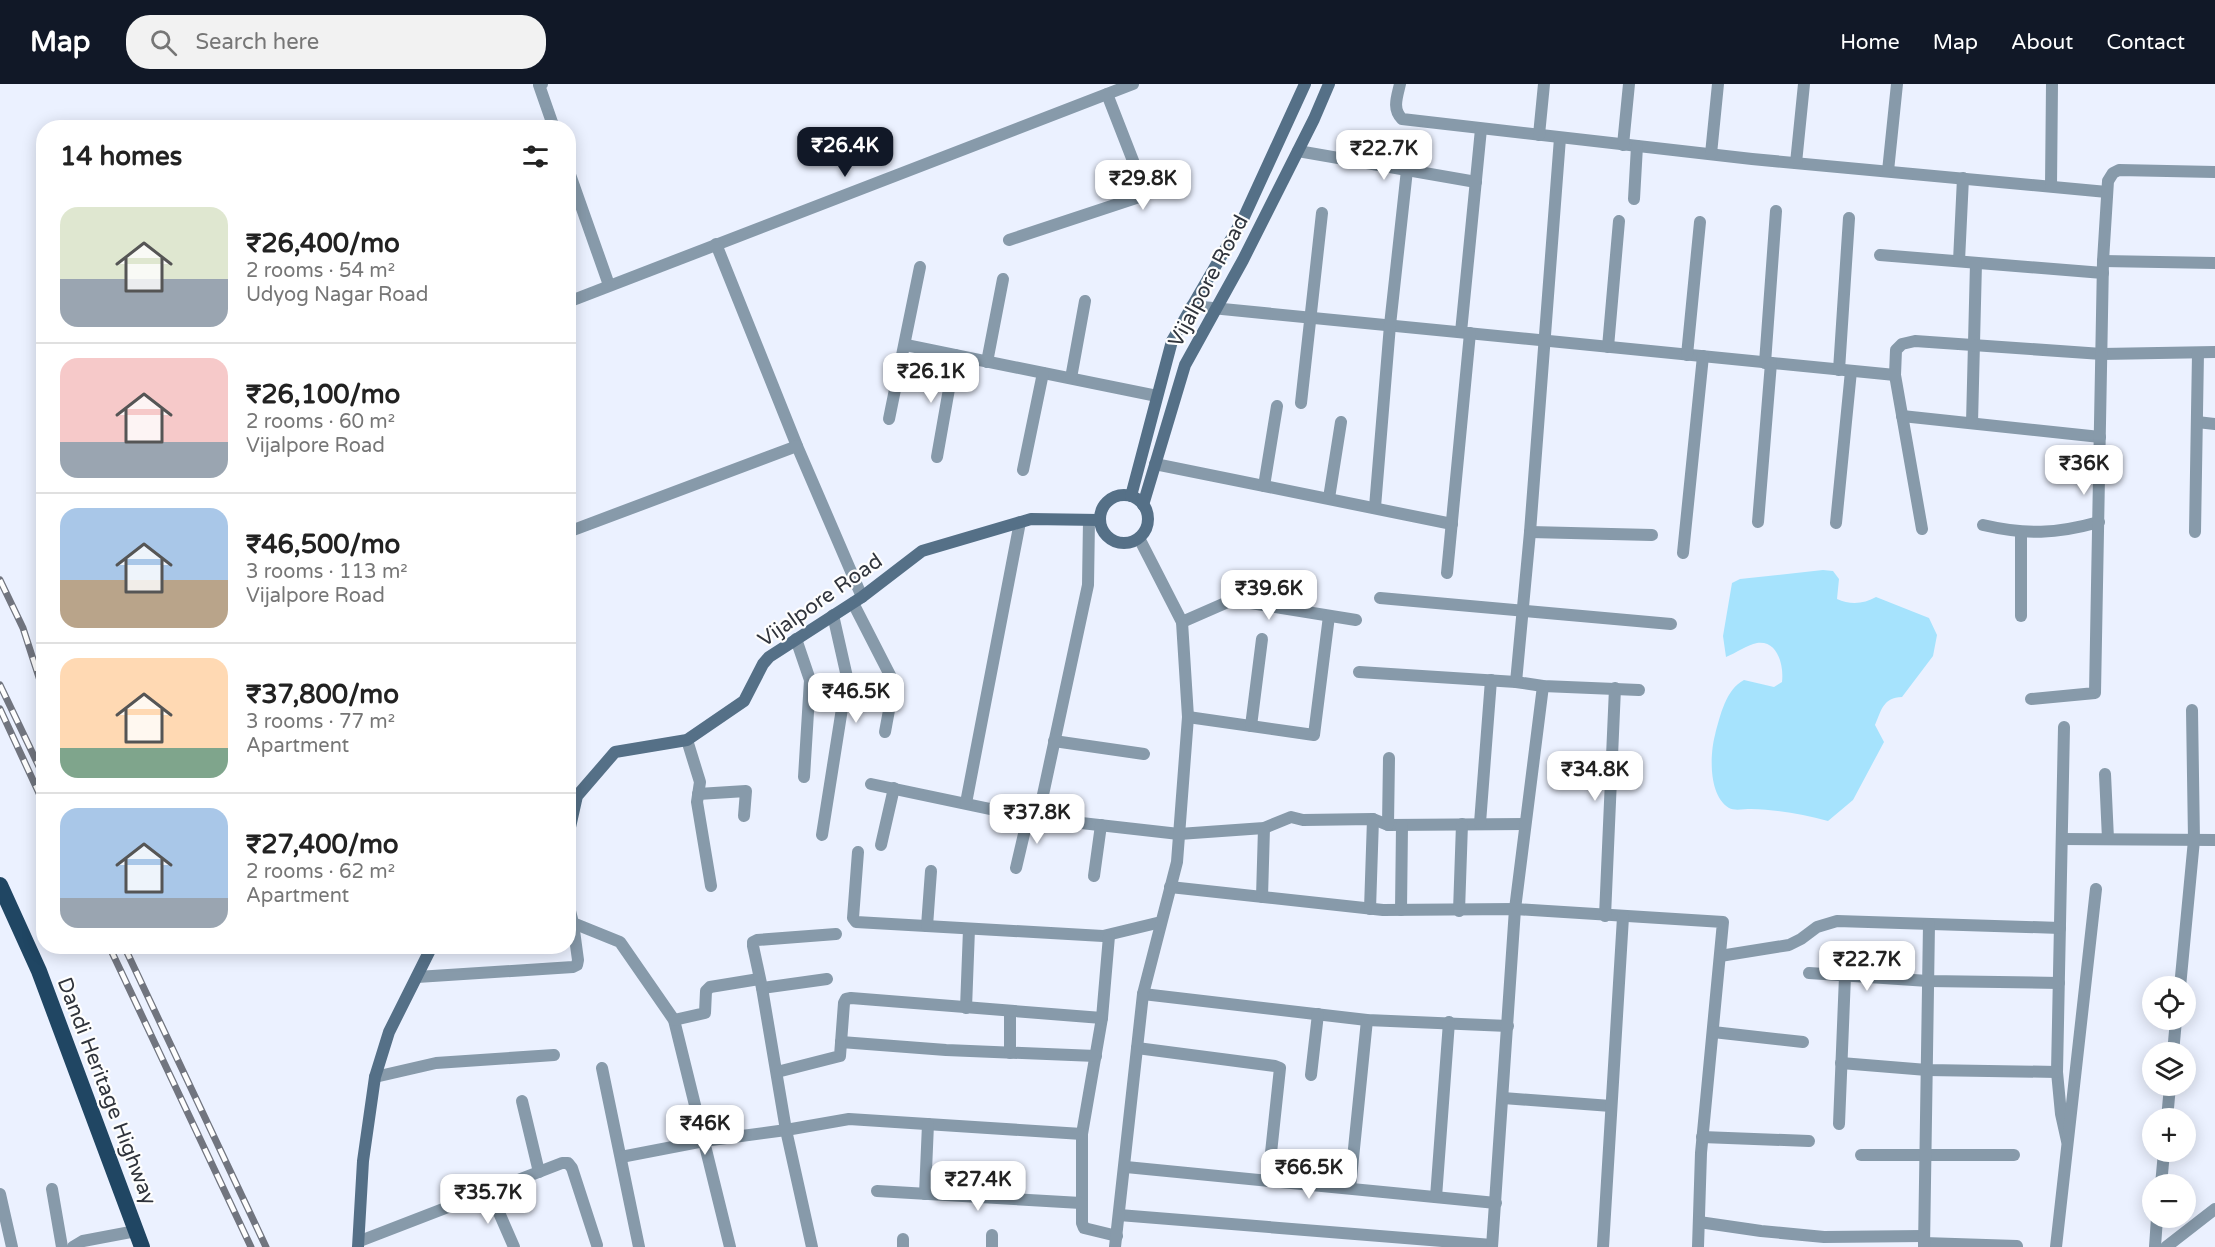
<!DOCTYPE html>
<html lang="en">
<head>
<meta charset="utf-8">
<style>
  body { margin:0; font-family:"Varela Round",sans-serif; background:#f2f2f2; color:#222; height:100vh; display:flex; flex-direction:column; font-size:22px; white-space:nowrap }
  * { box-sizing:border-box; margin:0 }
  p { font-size:20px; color:#767676 }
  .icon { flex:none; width:33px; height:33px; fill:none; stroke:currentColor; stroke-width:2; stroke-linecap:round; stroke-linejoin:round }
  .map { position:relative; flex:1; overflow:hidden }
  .sheet { position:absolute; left:36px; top:36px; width:540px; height:834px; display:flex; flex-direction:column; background:#fff; border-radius:24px; box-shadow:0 3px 15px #0003 }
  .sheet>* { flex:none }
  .controls { position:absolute; left:2142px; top:892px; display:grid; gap:12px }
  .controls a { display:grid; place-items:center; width:54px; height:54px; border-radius:50%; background:#fff; box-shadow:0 3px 15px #0003; font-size:30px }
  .price { position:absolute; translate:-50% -51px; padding:0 14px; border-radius:12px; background:#fff; color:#222; font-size:20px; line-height:39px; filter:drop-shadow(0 2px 3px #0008) }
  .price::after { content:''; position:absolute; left:50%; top:36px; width:18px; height:14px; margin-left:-9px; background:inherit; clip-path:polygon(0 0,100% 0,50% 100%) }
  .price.current { background:#111827; color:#fff }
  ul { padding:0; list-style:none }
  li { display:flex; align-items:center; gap:18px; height:150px; padding:0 24px }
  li+li { border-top:2px solid #e0e0e0 }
  li span { display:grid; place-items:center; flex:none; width:168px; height:120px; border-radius:18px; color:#555 }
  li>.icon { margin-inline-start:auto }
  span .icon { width:72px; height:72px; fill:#fffc; stroke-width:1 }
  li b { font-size:26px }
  h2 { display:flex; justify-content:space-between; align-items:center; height:72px; padding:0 24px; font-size:26px }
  header { display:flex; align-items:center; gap:36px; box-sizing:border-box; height:84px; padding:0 30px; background:#111827; color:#fff }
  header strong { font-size:28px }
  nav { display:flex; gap:33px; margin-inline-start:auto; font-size:21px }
  .search { width:420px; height:54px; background:#f2f2f2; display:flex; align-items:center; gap:15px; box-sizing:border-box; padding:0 21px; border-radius:24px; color:#767676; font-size:22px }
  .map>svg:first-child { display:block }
  .water { fill:#a6e3fd }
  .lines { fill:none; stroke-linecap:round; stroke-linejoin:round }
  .minor { stroke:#879aaa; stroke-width:12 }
  .secondary { stroke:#557087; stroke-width:12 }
  .trunk { stroke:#204663; stroke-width:16 }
  .rail-casing { stroke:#71757f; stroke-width:7 }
  .rail { stroke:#fefefe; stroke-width:4.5; stroke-dasharray:14; stroke-linecap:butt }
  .labels { text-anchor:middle; stroke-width:4.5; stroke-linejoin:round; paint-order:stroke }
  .street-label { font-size:21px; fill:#30343c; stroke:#fefefe }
</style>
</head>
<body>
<header>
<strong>Map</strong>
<div class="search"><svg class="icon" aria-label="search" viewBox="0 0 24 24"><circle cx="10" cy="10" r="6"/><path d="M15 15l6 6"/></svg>Search here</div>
<nav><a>Home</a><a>Map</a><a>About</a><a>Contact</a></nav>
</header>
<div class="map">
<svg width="2215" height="1163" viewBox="0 0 2215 1163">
  <rect width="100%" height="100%" fill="#ebf1ff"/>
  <!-- water -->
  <path class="water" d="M 1823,486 L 1833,487 L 1839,495 L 1837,515 C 1850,521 1864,520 1876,513 L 1929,534 L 1937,551 L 1933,572 L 1902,613 C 1883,614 1882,625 1875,641 L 1884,658 L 1853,716 L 1828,737 C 1802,730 1778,726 1751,725 C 1744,725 1734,727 1729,724 C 1708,711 1710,670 1715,651 C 1720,632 1726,605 1744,596 L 1774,603 L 1782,598 C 1784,582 1778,556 1757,559 C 1747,561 1736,569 1726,573 L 1723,552 L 1732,499 L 1740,495 Z"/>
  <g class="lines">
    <!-- minor -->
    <g class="minor">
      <polyline points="542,0 539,1 554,44"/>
      <path d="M 1400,0 C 1397,13 1392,25 1402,35 L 1752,75 L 2107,108"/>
      <polyline points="1539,51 1544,0"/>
      <polyline points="1623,61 1629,0"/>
      <polyline points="1298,67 1476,98"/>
      <polyline points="1711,70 1718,0"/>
      <polyline points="1796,79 1804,0"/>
      <polyline points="568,85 609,201"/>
      <polyline points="1888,87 1897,0"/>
      <polyline points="2051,102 2052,0"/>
      <polyline points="1634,115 1637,62"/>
      <polyline points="1009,156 1139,113 1143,110 1144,105 1107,10"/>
      <polyline points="716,160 797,362 862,513"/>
      <polyline points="1880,171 2103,189"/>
      <polyline points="1959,177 1963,94"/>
      <polyline points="2103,177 2215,179"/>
      <polyline points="568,218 1133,0"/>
      <polyline points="1192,222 1895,291"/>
      <polyline points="1461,248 1481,45"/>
      <polyline points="906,261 1157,312"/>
      <polyline points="1608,263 1619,137"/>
      <polyline points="1687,271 1700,138"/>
      <polyline points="987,278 1003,195"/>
      <polyline points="1765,279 1776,127"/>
      <polyline points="1839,286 1849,134"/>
      <polyline points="1071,294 1085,217"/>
      <polyline points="1301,319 1322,129"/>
      <polyline points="1902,332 2100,353"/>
      <polyline points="889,335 920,183"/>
      <polyline points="2197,338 2215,340"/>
      <polyline points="1972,339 1976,179"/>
      <polyline points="937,373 955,271"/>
      <polyline points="1155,380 1452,440"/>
      <polyline points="1023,386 1043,289"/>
      <polyline points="1264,402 1277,322"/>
      <polyline points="1329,414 1341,338"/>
      <polyline points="1375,423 1390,241 1407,86"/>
      <polyline points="1758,438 1771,279"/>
      <polyline points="1836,439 1851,287"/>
      <path d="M 1983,441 C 2026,451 2056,450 2099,438"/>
      <polyline points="1922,445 1895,291 1896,266 1902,260 1915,257 2102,270 2215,268"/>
      <polyline points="568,448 797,362"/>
      <polyline points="1530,448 1652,451"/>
      <polyline points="2021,448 2021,532"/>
      <polyline points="2195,448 2198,269"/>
      <polyline points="1683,469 1703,272"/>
      <polyline points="1447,489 1470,249"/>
      <polyline points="1380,514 1671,540"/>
      <polyline points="853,519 894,599 885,648"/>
      <polyline points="1182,538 1230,517 1238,517 1356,536"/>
      <polyline points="796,555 810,596 804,693"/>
      <polyline points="1359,588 1516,598 1543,602 1639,606"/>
      <polyline points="1516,598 1530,448 1560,54"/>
      <polyline points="2031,615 2095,609 2103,177 2108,97 2113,89 2119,86 2215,88"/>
      <polyline points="1188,633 1314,651 1329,532"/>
      <polyline points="1251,642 1262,555"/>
      <polyline points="2064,643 2057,988 2061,1030 2067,1057"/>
      <polyline points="687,656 700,698 697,718 711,802"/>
      <polyline points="1054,657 1144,670"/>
      <polyline points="2105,690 2108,755"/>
      <polyline points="871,700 1028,733 1179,750 1264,744 1291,733 1303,736 1373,735 1388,741 1525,740"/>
      <polyline points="698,710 746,707 744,732"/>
      <polyline points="966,719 1020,438"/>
      <polyline points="1038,734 1088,501 1089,436"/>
      <polyline points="1480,739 1491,596"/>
      <polyline points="1388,741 1389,674"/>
      <polyline points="822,751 847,593 833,531"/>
      <polyline points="2062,755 2215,756"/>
      <polyline points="881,761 894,704"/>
      <polyline points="858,768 853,834 856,838 1103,852 1161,838"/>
      <polyline points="1016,784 1028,733"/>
      <polyline points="1094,792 1101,741"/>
      <polyline points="1170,803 1383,826 1515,825 1723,838 1701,1069 1698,1163"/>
      <polyline points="1262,813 1264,744"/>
      <polyline points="568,819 573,839 620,858 674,936 730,1163"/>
      <polyline points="1370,825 1373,735"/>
      <polyline points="1401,826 1402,741"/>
      <polyline points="1459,827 1462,740"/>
      <polyline points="1605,832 1615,604"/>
      <polyline points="927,842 931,787"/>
      <polyline points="1109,852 1102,934 1082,1050 1082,1139 1084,1144 1117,1152"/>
      <polyline points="1720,872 1789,861 1801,855 1817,843 1837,837 2060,844"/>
      <polyline points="1809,889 1928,897 2059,899"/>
      <polyline points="417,893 573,883 577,881 578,876 573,839"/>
      <polyline points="2180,903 2194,756 2192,626"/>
      <polyline points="762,904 827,895"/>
      <polyline points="1143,910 1367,936 1508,942"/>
      <polyline points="966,924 969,845"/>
      <polyline points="674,936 705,929 706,907 710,903 759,895"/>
      <polyline points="1713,948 1803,958"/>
      <polyline points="841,958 946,966 1096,972"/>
      <polyline points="1137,964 1275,982 1280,984 1268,1097"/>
      <polyline points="1010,969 1010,927"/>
      <polyline points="2173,969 2176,936"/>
      <polyline points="1841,979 1927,986 2057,988"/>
      <polyline points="602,984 639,1163"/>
      <polyline points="777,988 840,972 844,919 846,915 851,914 1102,934"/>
      <polyline points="1311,991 1318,930"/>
      <polyline points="375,993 436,979 554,971"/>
      <polyline points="1503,1014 1611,1022"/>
      <polyline points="522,1017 539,1088"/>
      <polyline points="2167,1035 2170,1002"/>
      <polyline points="1839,1040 1845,892"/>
      <polyline points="1702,1053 1809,1057"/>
      <polyline points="1861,1071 2014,1071"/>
      <polyline points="621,1073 704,1057 786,1046 849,1035 1082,1050"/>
      <polyline points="1126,1083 1496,1119"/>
      <polyline points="2161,1101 2164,1068"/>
      <polyline points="1350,1104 1367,936"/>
      <polyline points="52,1105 62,1163"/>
      <polyline points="877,1107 1081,1119"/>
      <polyline points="490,1108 514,1163"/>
      <polyline points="0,1110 12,1163"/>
      <polyline points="925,1110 928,1040"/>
      <polyline points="1436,1113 1449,938"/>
      <polyline points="1119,1131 1492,1161"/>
      <polyline points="1699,1138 1761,1147 1824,1153 1924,1152"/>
      <polyline points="992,1151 992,1163"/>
      <polyline points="903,1155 903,1163"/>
      <polyline points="360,1157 562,1079 568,1079 572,1084 597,1161"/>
      <polyline points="1924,1159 2017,1162"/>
      <polyline points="73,1163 83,1157 136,1147"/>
      <polyline points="812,1163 786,1046 762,904 753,862 753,858 757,856 836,850"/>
      <polyline points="1115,1163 1143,910 1177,778 1188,633 1182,538 1139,454"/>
      <polyline points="1492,1163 1515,825 1543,602"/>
      <polyline points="1603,1163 1623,833"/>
      <polyline points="1924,1163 1929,840"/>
      <polyline points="2056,1163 2096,805"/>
      <polyline points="2155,1163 2157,1134"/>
      <polyline points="2166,1163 2215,1125"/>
    </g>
    <!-- secondary -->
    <g class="secondary">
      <circle cx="1124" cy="435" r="24"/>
      <polyline points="1131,412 1172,257 1244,133 1305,0"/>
      <polyline points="1143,421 1185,281 1243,176 1314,35 1329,0"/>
      <polyline points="568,752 577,712 615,668 687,656 744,617 763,580 769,573 862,513 922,467 1031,435 1099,436"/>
      <polyline points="358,1163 363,1077 375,993 389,948 432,862"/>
    </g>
    <!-- trunk -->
    <polyline class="trunk" points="0,801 39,887 142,1163"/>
    <!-- rail casing -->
    <g class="rail-casing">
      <g id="rail">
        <polyline points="0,496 23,544 44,609"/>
        <polyline points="0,601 44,693"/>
        <polyline points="0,625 44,720"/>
        <polyline points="109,862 251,1163"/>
        <polyline points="124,862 266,1163"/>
      </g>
    </g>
    <!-- rail -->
    <use href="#rail" class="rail"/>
  </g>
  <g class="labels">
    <!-- street labels -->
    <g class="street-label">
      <text transform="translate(1208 197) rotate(-62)" y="7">Vijalpore Road</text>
      <text transform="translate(820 516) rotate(-35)" y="7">Vijalpore Road</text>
      <text transform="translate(107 1007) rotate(69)" y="7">Dandi Heritage Highway</text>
    </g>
  </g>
</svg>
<div class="controls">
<a><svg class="icon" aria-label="locate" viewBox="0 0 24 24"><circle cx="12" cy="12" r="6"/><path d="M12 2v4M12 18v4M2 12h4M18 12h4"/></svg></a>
<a><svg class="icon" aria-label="layers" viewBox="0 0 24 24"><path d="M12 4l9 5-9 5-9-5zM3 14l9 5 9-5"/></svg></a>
<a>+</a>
<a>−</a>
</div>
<b class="price current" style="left:845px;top:94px">₹26.4K</b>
<b class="price" style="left:1384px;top:97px">₹22.7K</b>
<b class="price" style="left:1143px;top:127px">₹29.8K</b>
<b class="price" style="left:931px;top:320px">₹26.1K</b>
<b class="price" style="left:2084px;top:412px">₹36K</b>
<b class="price" style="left:1269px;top:537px">₹39.6K</b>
<b class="price" style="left:856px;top:640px">₹46.5K</b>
<b class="price" style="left:1595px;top:718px">₹34.8K</b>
<b class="price" style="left:1037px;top:761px">₹37.8K</b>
<b class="price" style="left:1867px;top:908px">₹22.7K</b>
<b class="price" style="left:705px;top:1072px">₹46K</b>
<b class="price" style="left:1309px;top:1116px">₹66.5K</b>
<b class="price" style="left:978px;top:1128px">₹27.4K</b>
<b class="price" style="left:488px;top:1141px">₹35.7K</b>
<section class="sheet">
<h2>14 homes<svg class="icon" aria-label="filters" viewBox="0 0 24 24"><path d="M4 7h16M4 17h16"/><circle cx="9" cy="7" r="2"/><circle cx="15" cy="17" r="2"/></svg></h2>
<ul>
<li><span style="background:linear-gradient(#dfe7d0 60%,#9aa5b1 0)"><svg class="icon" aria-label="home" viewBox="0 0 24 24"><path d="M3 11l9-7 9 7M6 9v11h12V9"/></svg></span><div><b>₹26,400/mo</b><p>2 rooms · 54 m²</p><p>Udyog Nagar Road</p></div></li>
<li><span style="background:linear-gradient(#f6c9c9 70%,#9aa5b1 0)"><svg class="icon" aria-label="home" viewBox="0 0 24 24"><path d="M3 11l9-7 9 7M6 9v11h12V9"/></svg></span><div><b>₹26,100/mo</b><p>2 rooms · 60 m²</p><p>Vijalpore Road</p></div></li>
<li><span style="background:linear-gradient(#a9c7e8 60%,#b9a48a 0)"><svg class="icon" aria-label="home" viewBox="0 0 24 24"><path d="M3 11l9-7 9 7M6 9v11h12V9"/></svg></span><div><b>₹46,500/mo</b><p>3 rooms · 113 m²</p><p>Vijalpore Road</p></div></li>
<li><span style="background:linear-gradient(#ffd9b3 75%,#7fa58c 0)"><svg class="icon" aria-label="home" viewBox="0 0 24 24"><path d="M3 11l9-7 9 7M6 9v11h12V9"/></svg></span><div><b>₹37,800/mo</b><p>3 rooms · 77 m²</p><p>Apartment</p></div></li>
<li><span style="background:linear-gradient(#a9c7e8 75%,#9aa5b1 0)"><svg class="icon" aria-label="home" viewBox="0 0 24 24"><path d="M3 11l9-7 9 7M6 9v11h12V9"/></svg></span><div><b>₹27,400/mo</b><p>2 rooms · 62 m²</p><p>Apartment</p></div></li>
</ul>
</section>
</div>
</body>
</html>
